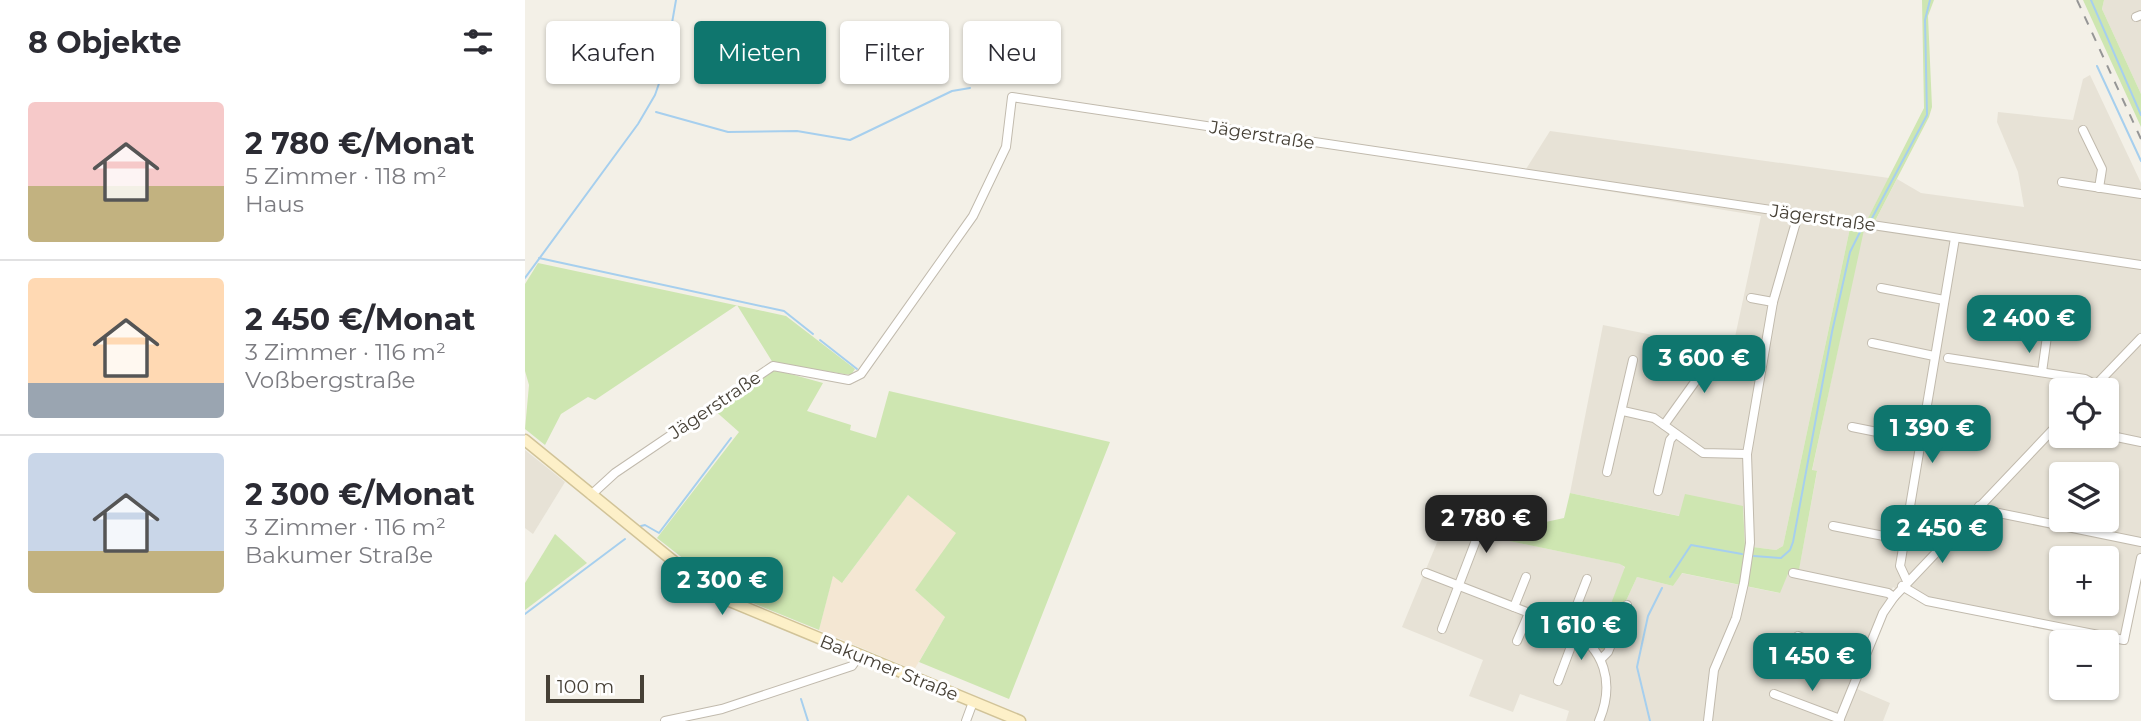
<!DOCTYPE html>
<html lang="de">
<head>
<meta charset="utf-8">
<style>
  body { margin:0; font-family:Montserrat,sans-serif; background:#f7f7f7; color:#2b2b33; height:100vh; display:flex; flex-direction:column; font-size:26px; white-space:nowrap }
  * { box-sizing:border-box; margin:0 }
  p { font-size:23px; color:#7c7c81 }
  .icon { flex:none; width:38px; height:38px; fill:none; stroke:currentColor; stroke-width:2; stroke-linecap:round; stroke-linejoin:round }
  .map { position:relative; flex:1; overflow:hidden }
  .panel { display:flex; flex-direction:column; background:#fff; width:525px }
  .panel>* { flex:none }
  .guide { position:absolute; left:21px; top:21px; width:665px; height:63px; display:flex; gap:14px }
  .controls { position:absolute; left:1524px; top:378px; display:grid; gap:14px }
  .controls a { display:grid; place-items:center; width:70px; height:70px; border-radius:7px; background:#fff; box-shadow:0 2px 5px #0004; font-size:35px }
  .scale { position:absolute; left:21px; bottom:18px; width:98px; box-sizing:border-box; padding-left:7px; border:4px solid #464036; border-top:0; font-size:19px; line-height:24px; white-space:nowrap; color:#464036; -webkit-text-stroke:5px #fff; paint-order:stroke }
  .price { position:absolute; translate:-50% -60px; padding:0 16px; border-radius:14px; background:#0f766e; color:#fff; font-size:23px; line-height:46px; filter:drop-shadow(0 2px 4px #0008) }
  .price::after { content:''; position:absolute; left:50%; top:42px; width:21px; height:16px; margin-left:-10px; background:inherit; clip-path:polygon(0 0,100% 0,50% 100%) }
  .price.on { background:#222; color:#fff }
  ul { padding:0; list-style:none }
  li { display:flex; align-items:center; gap:21px; height:175px; padding:0 28px }
  li+li { border-top:2px solid #e1e1e2 }
  li span { display:grid; place-items:center; flex:none; width:196px; height:140px; border-radius:7px; color:#555 }
  li>.icon { margin-inline-start:auto }
  span .icon { width:84px; height:84px; fill:#fffc; stroke-width:1 }
  li b { font-size:30px }
  h2 { display:flex; justify-content:space-between; align-items:center; height:84px; padding:0 28px; font-size:30px }
  .tag { padding:0 24px; border-radius:7px; background:#fff; box-shadow:0 2px 5px #0004; font-size:24px; line-height:63px }
  .tag.on { background:#0f766e; color:#fff }
  main { display:flex; flex:1; min-height:0 }
  .map>svg:first-child { display:block }
  .residential { fill:#e7e2d6; fill-rule:evenodd }
  .commercial { fill:#f4e7d3 }
  .green { fill:#cee6b1 }
  .lines { fill:none; stroke-linecap:round; stroke-linejoin:round }
  .stream { stroke:#a6cfee; stroke-width:2 }
  .minor-casing { stroke:#c1baad; stroke-width:10 }
  .secondary-casing { stroke:#d1c398; stroke-width:13 }
  .minor { stroke:#fff; stroke-width:8 }
  .secondary { stroke:#fdf0c8; stroke-width:10 }
  .rail { stroke:#969696; stroke-width:2; stroke-dasharray:9 9; stroke-linecap:butt }
  .labels { text-anchor:middle; stroke-width:6; stroke-linejoin:round; paint-order:stroke }
  .street-label { font-size:18px; fill:#464036; stroke:#fff }
</style>
</head>
<body>
<main>
<section class="panel">
<h2>8 Objekte<svg class="icon" aria-label="filters" viewBox="0 0 24 24"><path d="M4 7h16M4 17h16"/><circle cx="9" cy="7" r="2"/><circle cx="15" cy="17" r="2"/></svg></h2>
<ul>
<li><span style="background:linear-gradient(#f6c9c9 60%,#c2b280 0)"><svg class="icon" aria-label="home" viewBox="0 0 24 24"><path d="M3 11l9-7 9 7M6 9v11h12V9"/></svg></span><div><b>2 780 €/Monat</b><p>5 Zimmer · 118 m²</p><p>Haus</p></div></li>
<li><span style="background:linear-gradient(#ffd9b3 75%,#9aa5b1 0)"><svg class="icon" aria-label="home" viewBox="0 0 24 24"><path d="M3 11l9-7 9 7M6 9v11h12V9"/></svg></span><div><b>2 450 €/Monat</b><p>3 Zimmer · 116 m²</p><p>Voßbergstraße</p></div></li>
<li><span style="background:linear-gradient(#c9d6e8 70%,#c2b280 0)"><svg class="icon" aria-label="home" viewBox="0 0 24 24"><path d="M3 11l9-7 9 7M6 9v11h12V9"/></svg></span><div><b>2 300 €/Monat</b><p>3 Zimmer · 116 m²</p><p>Bakumer Straße</p></div></li>
</ul>
</section>
<div class="map">
<svg width="1616" height="721" viewBox="0 0 1616 721">
  <rect width="100%" height="100%" fill="#f3f0e7"/>
  <!-- residential -->
  <g class="residential">
    <polygon points="1579,0 1616,0 1616,94 1577,9"/>
    <path d="M 1565,75 L 1616,183 L 1616,575 L 1602,645 L 1401,605 L 1368,587 L 1323,685 L 1365,703 L 1358,721 L 1041,721 L 1044,711 L 995,694 L 988,712 L 944,696 L 958,660 L 877,627 L 928,504 L 975,513 L 965,537 L 1096,564 L 1100,568 L 1072,643 L 1079,649 L 1112,577 L 1148,586 L 1156,573 L 1254,593 L 1265,569 L 1274,569 L 1292,472 L 1287,471 L 1338,230 L 1325,228 L 1258,546 L 1251,550 L 1220,546 L 1218,506 L 1155,516 L 1045,493 L 1078,325 L 1207,351 L 1236,216 L 996,177 L 1025,131 L 1364,178 L 1342,220 L 1350,221 L 1372,179 L 1396,193 L 1499,207 L 1493,172 L 1472,122 L 1473,112 L 1548,120 L 1558,79 ZM 1536,390 L 1582,390 L 1582,436 L 1536,436 ZM 1536,474 L 1582,474 L 1582,520 L 1536,520 ZM 1536,558 L 1582,558 L 1582,604 L 1536,604 Z"/>
    <polygon points="0,450 40,482 8,534 0,528"/>
  </g>
  <!-- commercial -->
  <polygon class="commercial" points="383,495 432,533 390,590 420,617 389,670 294,630 308,575 318,582"/>
  <!-- green -->
  <g class="green">
    <polygon points="1397,0 1409,0 1403,16 1407,107 1404,117 1350,221 1342,220 1399,108"/>
    <polygon points="1558,0 1579,0 1577,9 1616,94 1616,127"/>
    <polygon points="1325,228 1339,230 1287,470 1292,471 1274,570 1265,569 1255,593 1157,573 1148,586 1112,577 1079,649 1076,649 1071,643 1100,567 1095,564 965,537 975,513 1016,523 1039,518 1045,493 1154,516 1160,494 1218,506 1220,546 1251,550 1258,546"/>
    <polygon points="13,263 261,316 330,369 326,375 248,363 212,305 70,400 63,397 36,414 20,445 0,429 4,385 0,371 0,284"/>
    <polygon points="251,370 298,383 282,411 326,425 325,430 351,438 364,391 585,442 484,699 394,662 420,617 390,590 431,533 383,495 317,583 308,576 294,630 201,592 132,538 214,432 188,409 241,373"/>
    <polygon points="30,534 62,563 0,610 0,583"/>
  </g>
  <g class="lines">
    <!-- stream -->
    <g class="stream">
      <polyline points="1566,0 1616,115"/>
      <polyline points="1572,66 1616,161"/>
      <polyline points="131,112 203,132 272,131 325,140 427,91 445,88"/>
      <polyline points="1346,220 1402,115 1400,20 1405,0"/>
      <polyline points="14,258 259,311 288,334"/>
      <polyline points="0,278 113,124 130,95 139,69 151,0"/>
      <polyline points="295,340 332,369"/>
      <polyline points="116,526 120,525 134,533 206,438"/>
      <polyline points="1229,556 1256,558 1265,550 1268,542 1307,332 1325,252 1335,232"/>
      <polyline points="1145,577 1166,545 1217,554"/>
      <polyline points="0,614 100,539"/>
      <polyline points="276,699 283,721"/>
      <polyline points="1125,721 1112,667 1123,616 1137,588"/>
    </g>
    <!-- minor casing -->
    <g class="minor-casing">
      <g id="minor">
        <polyline points="1611,17 1616,15"/>
        <polyline points="1558,130 1577,169 1574,188"/>
        <polyline points="1537,182 1616,194"/>
        <polyline points="1356,288 1419,300"/>
        <polyline points="1226,298 1248,302"/>
        <polyline points="1347,343 1409,356"/>
        <polyline points="1423,358 1560,379 1571,385"/>
        <polyline points="1517,372 1523,329"/>
        <polyline points="1566,390 1616,338"/>
        <polyline points="1098,411 1129,418 1178,453 1222,454"/>
        <polyline points="1139,425 1177,372 1182,348"/>
        <polyline points="1327,427 1397,441"/>
        <polyline points="1582,435 1616,442"/>
        <polyline points="1082,472 1108,360"/>
        <polyline points="1133,491 1145,440 1150,434"/>
        <polyline points="66,495 90,473 248,366 324,380 336,374 448,216 481,147 487,97 1616,265"/>
        <polyline points="1454,506 1459,510 1616,542"/>
        <polyline points="1308,526 1379,540"/>
        <path d="M 901,573 L 1043,628 C 1080,648 1090,683 1074,721"/>
        <polyline points="1268,573 1363,593 1369,597"/>
        <polyline points="1382,581 1375,566 1430,238"/>
        <polyline points="1377,586 1402,601 1599,640 1616,558"/>
        <polyline points="989,607 1001,577"/>
        <polyline points="1043,628 1062,579"/>
        <polyline points="917,629 961,514"/>
        <polyline points="1273,636 1338,661"/>
        <polyline points="992,641 1004,613"/>
        <polyline points="1076,659 1083,652 1102,605"/>
        <polyline points="1033,681 1051,633"/>
        <polyline points="1249,694 1315,719"/>
        <polyline points="140,721 197,709 327,666 334,656"/>
        <polyline points="441,721 448,702"/>
        <polyline points="1183,721 1189,670 1211,618 1219,583 1225,543 1222,454 1248,302 1273,215"/>
        <polyline points="1314,721 1358,613 1369,597 1536,421"/>
      </g>
    </g>
    <!-- secondary casing -->
    <g class="secondary-casing">
      <polyline id="secondary" points="0,440 190,595 495,721"/>
    </g>
    <!-- minor -->
    <use href="#minor" class="minor"/>
    <!-- secondary -->
    <use href="#secondary" class="secondary"/>
    <!-- rail -->
    <polyline class="rail" points="1552,0 1616,139"/>
  </g>
  <g class="labels">
    <!-- street labels -->
    <g class="street-label">
      <text transform="translate(737 135) rotate(9)" y="6">Jägerstraße</text>
      <text transform="translate(1298 218) rotate(8)" y="6">Jägerstraße</text>
      <text transform="translate(190 405) rotate(-34)" y="6">Jägerstraße</text>
      <text transform="translate(364 668) rotate(22)" y="6">Bakumer Straße</text>
    </g>
  </g>
</svg>
<div class="controls">
<a><svg class="icon" aria-label="locate" viewBox="0 0 24 24"><circle cx="12" cy="12" r="6"/><path d="M12 2v4M12 18v4M2 12h4M18 12h4"/></svg></a>
<a><svg class="icon" aria-label="layers" viewBox="0 0 24 24"><path d="M12 4l9 5-9 5-9-5zM3 14l9 5 9-5"/></svg></a>
<a>+</a>
<a>−</a>
</div>
<div class="scale">100 m</div>
<b class="price" style="left:1504px;top:355px">2 400 €</b>
<b class="price" style="left:1179px;top:395px">3 600 €</b>
<b class="price" style="left:1407px;top:465px">1 390 €</b>
<b class="price on" style="left:961px;top:555px">2 780 €</b>
<b class="price" style="left:1417px;top:565px">2 450 €</b>
<b class="price" style="left:197px;top:617px">2 300 €</b>
<b class="price" style="left:1056px;top:662px">1 610 €</b>
<b class="price" style="left:1287px;top:693px">1 450 €</b>
<div class="guide">
<a class="tag">Kaufen</a>
<a class="tag on">Mieten</a>
<a class="tag">Filter</a>
<a class="tag">Neu</a>
</div>
</div>
</main>
</body>
</html>
